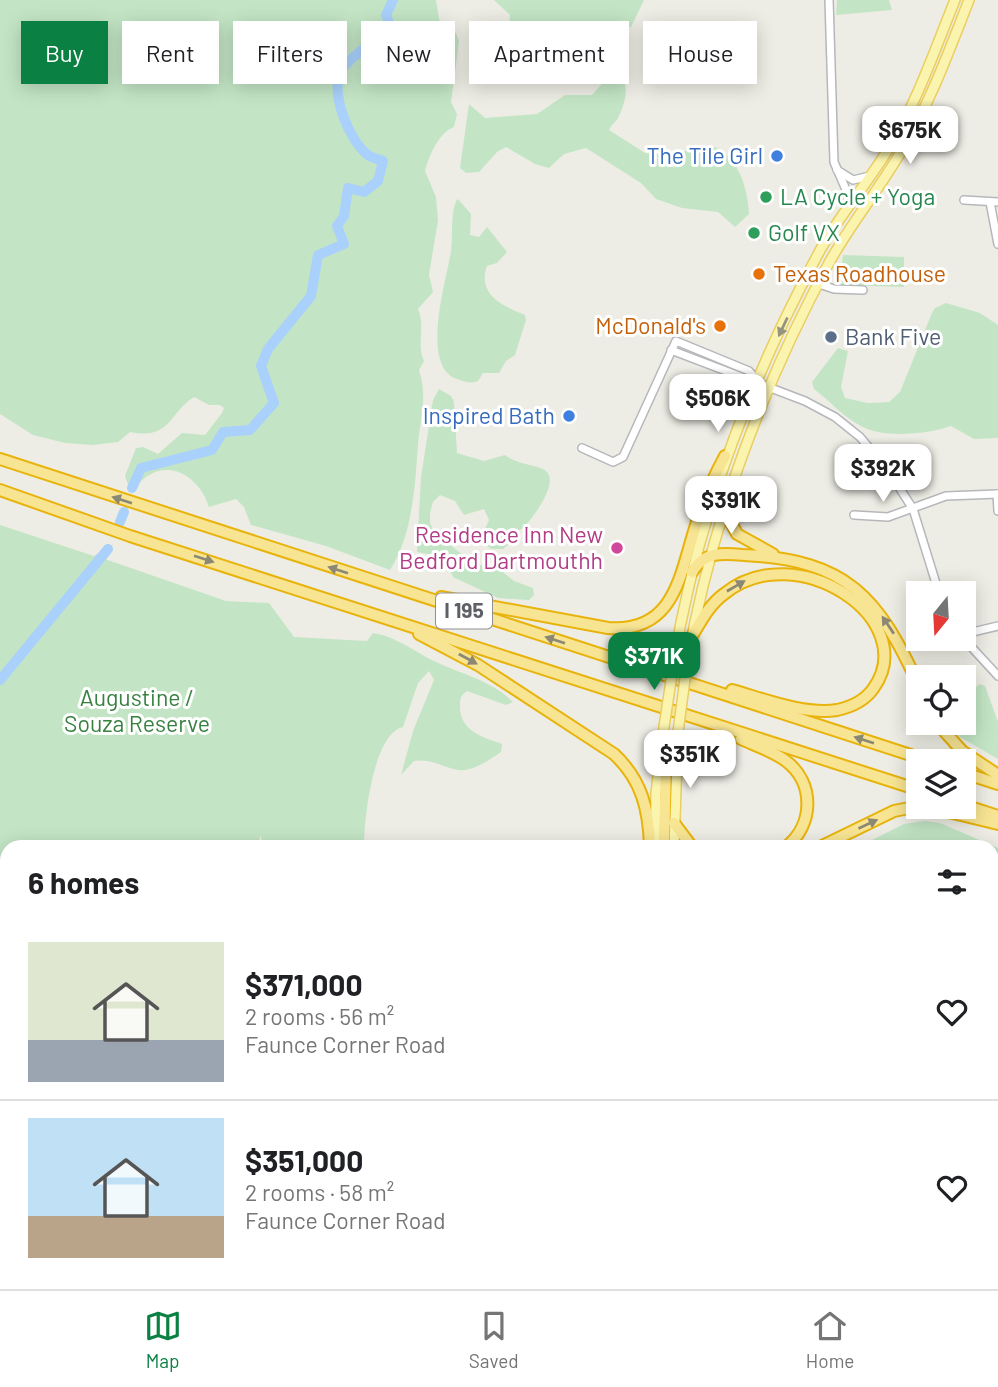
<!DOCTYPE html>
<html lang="en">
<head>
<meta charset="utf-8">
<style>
  body { margin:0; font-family:Barlow,sans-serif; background:#f6f6f6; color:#202124; height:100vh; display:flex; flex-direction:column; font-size:26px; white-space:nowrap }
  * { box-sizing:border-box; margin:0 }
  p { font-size:23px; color:#757577 }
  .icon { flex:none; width:38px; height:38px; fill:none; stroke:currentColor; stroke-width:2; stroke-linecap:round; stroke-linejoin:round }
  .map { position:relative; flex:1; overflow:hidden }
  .details { position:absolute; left:0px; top:840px; width:999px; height:450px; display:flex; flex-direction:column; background:#fff; border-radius:21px 21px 0 0; box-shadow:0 4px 18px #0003 }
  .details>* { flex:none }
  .banner { position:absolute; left:21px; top:21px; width:957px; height:63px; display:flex; gap:14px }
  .needle { width:46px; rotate:198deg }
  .fabs { position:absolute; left:906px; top:581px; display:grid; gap:14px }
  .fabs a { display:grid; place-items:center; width:70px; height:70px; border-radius:0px; background:#fff; box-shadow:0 4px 18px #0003; font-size:35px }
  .price { position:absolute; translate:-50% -60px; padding:0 16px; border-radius:14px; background:#fff; color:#222; font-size:23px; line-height:46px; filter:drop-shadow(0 2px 4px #0008) }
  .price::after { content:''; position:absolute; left:50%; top:42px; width:21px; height:16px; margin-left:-10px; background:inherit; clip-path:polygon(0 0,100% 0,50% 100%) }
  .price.selected { background:#0b8043; color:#fff }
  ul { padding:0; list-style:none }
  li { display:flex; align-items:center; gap:21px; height:175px; padding:0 28px }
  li+li { border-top:2px solid #e0e0e0 }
  li span { display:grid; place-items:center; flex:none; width:196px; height:140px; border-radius:0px; color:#555 }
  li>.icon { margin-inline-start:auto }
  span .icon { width:84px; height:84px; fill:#fffc; stroke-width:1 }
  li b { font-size:30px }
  h2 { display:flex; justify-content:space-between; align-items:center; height:84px; padding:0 28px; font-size:30px }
  .tag { padding:0 24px; border-radius:0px; background:#fff; box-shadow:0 4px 18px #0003; font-size:24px; line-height:63px }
  .tag.selected { background:#0b8043; color:#fff }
  .tabs { display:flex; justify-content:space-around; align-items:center; height:98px; border-top:2px solid #e0e0e0; background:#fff; font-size:19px; color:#757577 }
  .tabs a { display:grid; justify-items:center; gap:4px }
  .tabs .selected { color:#0b8043 }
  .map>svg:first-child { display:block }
  .green { fill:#c3e5c5 }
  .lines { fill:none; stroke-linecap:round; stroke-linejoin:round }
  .river { stroke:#a9d1fb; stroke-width:10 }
  .minor-casing { stroke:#b5b7bb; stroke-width:10 }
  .major-casing { stroke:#eace62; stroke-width:12 }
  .highway-casing { stroke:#e8b30c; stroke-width:14 }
  .minor { stroke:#fff; stroke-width:7 }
  .major { stroke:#fbf4ae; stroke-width:9 }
  .highway { stroke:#f8e593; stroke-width:10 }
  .rail { stroke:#b5b6b6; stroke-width:2; stroke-dasharray:2 9; stroke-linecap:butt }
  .major-bridge-casing { stroke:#eace62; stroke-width:12; stroke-linecap:butt }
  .major-bridge { stroke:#fbf4ae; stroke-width:9 }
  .oneway { fill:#94947f }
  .oneway2 { fill:#8c8873 }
  .shop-dot { fill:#3f7fe0; stroke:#fff; stroke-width:2.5 }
  .leisure-dot { fill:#2e9e5b; stroke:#fff; stroke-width:2.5 }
  .food-dot { fill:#e8710a; stroke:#fff; stroke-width:2.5 }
  .service-dot { fill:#5c6f8a; stroke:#fff; stroke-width:2.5 }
  .hotel-dot { fill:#d1479c; stroke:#fff; stroke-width:2.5 }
  .labels { text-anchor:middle; stroke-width:6; stroke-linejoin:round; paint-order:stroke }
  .shield { fill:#fff; stroke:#8e9093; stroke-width:2 }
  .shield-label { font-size:21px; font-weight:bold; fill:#5d6065 }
  .shop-label { font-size:23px; fill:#366cbe; stroke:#fff; text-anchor:end }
  .leisure-label { font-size:23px; fill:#27864d; stroke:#fff; text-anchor:start }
  .food-label { font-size:23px; fill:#c56008; stroke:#fff; text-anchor:start }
  .service-label { font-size:23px; fill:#4e5e75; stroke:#fff; text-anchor:start }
  .hotel-label { font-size:23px; fill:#b23c85; stroke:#fff; text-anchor:end }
  .park-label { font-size:23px; fill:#388040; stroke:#fff }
</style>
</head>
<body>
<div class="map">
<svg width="998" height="1289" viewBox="0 0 998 1289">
  <rect width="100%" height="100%" fill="#eeede5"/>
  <!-- green -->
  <g class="green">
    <path d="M 0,0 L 436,0 L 441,30 L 456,33 L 459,41 L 451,102 L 457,114 L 454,127 C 439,132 429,156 425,171 L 436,197 L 438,220 L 429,275 L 433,292 L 418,309 C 426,327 416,344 424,361 L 419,370 C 428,398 420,417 418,445 C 415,485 413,534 390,570 L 326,546 L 251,525 L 244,507 L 236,499 L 209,507 C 202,484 179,462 153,473 C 144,477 138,485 129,488 L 125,476 L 136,448 L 143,447 L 158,454 L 182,433 L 205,435 L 222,413 L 224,408 L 220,405 L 209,405 L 194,397 C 168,414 171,440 130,432 L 118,442 L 93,445 L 65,443 L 33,435 L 0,414 Z"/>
    <polygon points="494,0 644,0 631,27 607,31 597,49 577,56 554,42 516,37 509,27 510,15"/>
    <polygon points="837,0 889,0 892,10 836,15"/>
    <path d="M 618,73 C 631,83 625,103 619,116 C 617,122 611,124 609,130 L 645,153 L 659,154 L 674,168 C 679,146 708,137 726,154 C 742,169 748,193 749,214 L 735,227 L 718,212 L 682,208 L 656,199 L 641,183 L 586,148 L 564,154 L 549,168 L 535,164 L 506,147 L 497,152 L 479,172 L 466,173 L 460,168 L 469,104 L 485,118 L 537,114 L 565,95 L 592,95 L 608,77 Z"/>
    <path d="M 458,199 L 471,214 L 470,235 L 479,237 L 487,227 L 507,252 L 497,263 L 487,266 C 477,295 503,306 525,315 L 526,320 L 515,355 L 506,361 L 499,373 L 483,373 L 478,381 C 470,384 465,382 457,379 C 419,366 447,279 451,251 C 453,239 450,206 458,199 Z"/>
    <polygon points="843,255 904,257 904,287 839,285"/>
    <path d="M 946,303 L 980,313 L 998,325 L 998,438 L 974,439 L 951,426 C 928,434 884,439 861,426 C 843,417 830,401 814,389 L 812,382 L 838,348 L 848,351 L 841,387 L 845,398 L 868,403 L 889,402 L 900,392 L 932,313 L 935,308 Z"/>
    <path d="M 439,389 L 451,396 L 454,402 L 457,453 L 484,461 L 505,455 C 518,465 539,465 546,471 C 560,483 532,519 523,528 C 518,532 513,531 509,535 L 509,544 L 503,549 L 491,549 L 480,540 L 489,520 L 484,509 L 464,515 L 455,501 L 440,495 L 433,502 L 430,513 L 430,523 L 435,533 L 473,563 L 500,570 L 514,581 L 533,588 L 534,595 L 529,600 L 498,598 L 453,577 L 445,557 L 417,552 L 421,477 L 433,400 Z"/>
    <path d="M 0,525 L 94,556 L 113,544 L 105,559 L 226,601 L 269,603 L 294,637 L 367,641 L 373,633 C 392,636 409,647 426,657 C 455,673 489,678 513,702 L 506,705 L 467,691 C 461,695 460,698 460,705 C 459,730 481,737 502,744 L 501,752 C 491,759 472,772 459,770 C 443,768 432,758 414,761 L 401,775 L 413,731 L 434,680 L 429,671 L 418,683 L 403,727 C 373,734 364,819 364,847 L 265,847 L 260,835 L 259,847 L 7,847 L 7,993 L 0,991 Z"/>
    <polygon points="980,684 985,686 998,722 998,759 960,737 951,723 964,723 964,699 970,704 975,688"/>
    <polygon points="925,821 940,823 998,848 998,1246 992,1244 992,847 858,847 904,824"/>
    <polygon points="0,1004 7,1006 7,1240 0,1254"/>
    <polygon points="992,1256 998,1257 998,1289 845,1289 842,1283 992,1283"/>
  </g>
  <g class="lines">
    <!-- river -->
    <g class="river">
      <path d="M 132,488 L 141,468 L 212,450 L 223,432 L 250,430 L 274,403 L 261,366 L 268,349 L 311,296 L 318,255 L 344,244 L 337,226 L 344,216 L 348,188 L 364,192 L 378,181 L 383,161 C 379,159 372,158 368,155 C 349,141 330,93 341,71 C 346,61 361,52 369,44 L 377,49 L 377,58 L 383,64 L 394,61 L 399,49 L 386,15 L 393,0"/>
      <polyline points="120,522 124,512"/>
      <polyline points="0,680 108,549"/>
    </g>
    <!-- minor casing -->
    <g class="minor-casing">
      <g id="minor">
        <polyline points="829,0 834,162 847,192 849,206"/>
        <polyline points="837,170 853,180 870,176"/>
        <polyline points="964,200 998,202"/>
        <polyline points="990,202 998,244"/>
        <polyline points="819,284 834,289 863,290"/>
        <polyline points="671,350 805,401 835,417 860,437 888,470 913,509 939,593"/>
        <polyline points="582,448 613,462 623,457 676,341 749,371 758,381"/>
        <polyline points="997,494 998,511"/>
        <polyline points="854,515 888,517 946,496 998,494"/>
        <polyline points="964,634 998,626"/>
        <polyline points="964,639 998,676"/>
      </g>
    </g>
    <!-- major casing -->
    <g class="major-casing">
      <g id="major">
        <path d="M 674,661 C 697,519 749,383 817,256 C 837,217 868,184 890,146 C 918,100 935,49 955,0"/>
        <path d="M 687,664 C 711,523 762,387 830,261 C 852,222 880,188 902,150 C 930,103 949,51 969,0"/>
        <polyline points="655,847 656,793 664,727"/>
        <polyline points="674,847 678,732"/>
        <polyline points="684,1289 684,1283"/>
      </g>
    </g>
    <!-- highway casing -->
    <g class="highway-casing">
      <g id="highway">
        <polyline points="0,459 929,761"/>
        <polyline points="0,490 130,536 919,790"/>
        <polyline points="724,509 737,534 773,554"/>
        <path d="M 692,572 C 705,551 722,553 744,555 C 847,560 878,596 919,686"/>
        <path d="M 441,597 L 608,628 C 676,633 680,573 696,525 C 703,501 713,478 725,456"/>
        <path d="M 419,634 L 478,665 L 614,754 C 642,780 649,810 650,847"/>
        <path d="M 692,636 C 701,621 709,605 724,594 C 796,535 923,620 873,689 C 865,700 851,707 837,710 C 804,715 764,699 732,690"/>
        <polyline points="937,723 962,751 998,775"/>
        <polyline points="663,739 666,762 664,847"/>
        <path d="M 741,739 C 756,746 773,751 786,761 C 815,783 814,825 786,847"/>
        <polyline points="964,773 998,784"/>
        <polyline points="964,805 998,816"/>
        <polyline points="928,807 998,824"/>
        <polyline points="674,823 692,847"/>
        <polyline points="820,847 894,811 919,806"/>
      </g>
    </g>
    <!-- minor -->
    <use href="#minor" class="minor"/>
    <!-- major -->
    <use href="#major" class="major"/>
    <!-- highway -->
    <use href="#highway" class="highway"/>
    <!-- rail -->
    <g class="rail">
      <polyline points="0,997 7,998"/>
      <polyline points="992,1249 998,1251"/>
    </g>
    <!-- major-bridge casing -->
    <g class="major-bridge-casing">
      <g id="major-bridge">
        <polyline points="664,727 674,661"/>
        <polyline points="678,732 687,664"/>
      </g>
    </g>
    <!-- major-bridge -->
    <use href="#major-bridge" class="major-bridge"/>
  </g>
  <!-- one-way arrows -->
  <defs><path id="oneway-solid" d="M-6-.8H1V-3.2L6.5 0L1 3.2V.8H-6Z" transform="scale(1.75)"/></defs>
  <use class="oneway" href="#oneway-solid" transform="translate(783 327) rotate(115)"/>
  <g class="oneway2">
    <use href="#oneway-solid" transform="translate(122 500) rotate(-162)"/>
    <use href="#oneway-solid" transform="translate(204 559) rotate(18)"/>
    <use href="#oneway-solid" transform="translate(338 570) rotate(-162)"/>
    <use href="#oneway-solid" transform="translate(736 586) rotate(-30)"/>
    <use href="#oneway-solid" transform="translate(888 625) rotate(-124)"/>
    <use href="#oneway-solid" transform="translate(555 640) rotate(-162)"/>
    <use href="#oneway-solid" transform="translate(468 659) rotate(29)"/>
    <use href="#oneway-solid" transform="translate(864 740) rotate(-162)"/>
    <use href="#oneway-solid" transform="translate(868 824) rotate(-25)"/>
  </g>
  <!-- markers -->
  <g class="shop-dot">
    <circle cx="777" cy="156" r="7"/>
    <circle cx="569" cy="416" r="7"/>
  </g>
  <g class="leisure-dot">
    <circle cx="766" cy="197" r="7"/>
    <circle cx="754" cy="233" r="7"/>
  </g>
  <g class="food-dot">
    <circle cx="759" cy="274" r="7"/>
    <circle cx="720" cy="326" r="7"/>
  </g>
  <circle class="service-dot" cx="831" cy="337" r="7"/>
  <circle class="hotel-dot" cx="617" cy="548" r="7"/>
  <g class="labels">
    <!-- shield labels -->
    <rect class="shield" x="436" y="593.5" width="56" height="35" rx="5"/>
    <g class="shield-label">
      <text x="464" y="618">I 195</text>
    </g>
    <!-- shop labels -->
    <g class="shop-label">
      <text x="763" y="164">The Tile Girl</text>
      <text x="555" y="424">Inspired Bath</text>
    </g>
    <!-- leisure labels -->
    <g class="leisure-label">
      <text x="780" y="205">LA Cycle + Yoga</text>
      <text x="768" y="241">Golf VX</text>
    </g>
    <!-- food labels -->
    <g class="food-label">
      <text x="773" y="282">Texas Roadhouse</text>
      <text x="706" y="334" text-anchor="end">McDonald's</text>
    </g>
    <!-- service labels -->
    <g class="service-label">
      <text x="845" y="345">Bank Five</text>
    </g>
    <!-- hotel labels -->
    <g class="hotel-label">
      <text x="603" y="543">Residence Inn New<tspan x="603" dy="26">Bedford Dartmouthh</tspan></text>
    </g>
    <!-- park labels -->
    <g class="park-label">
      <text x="137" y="706">Augustine /<tspan x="137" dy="26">Souza Reserve</tspan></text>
    </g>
  </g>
</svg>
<div class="fabs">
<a><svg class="needle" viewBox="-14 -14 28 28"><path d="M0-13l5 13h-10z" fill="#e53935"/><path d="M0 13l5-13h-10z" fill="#757577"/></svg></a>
<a><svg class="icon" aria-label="locate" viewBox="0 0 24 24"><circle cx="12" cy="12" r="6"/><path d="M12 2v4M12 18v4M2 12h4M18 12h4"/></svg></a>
<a><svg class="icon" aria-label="layers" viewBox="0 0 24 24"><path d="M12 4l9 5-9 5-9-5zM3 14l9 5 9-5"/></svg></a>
</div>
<b class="price" style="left:910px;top:166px">$675K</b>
<b class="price" style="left:718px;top:434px">$506K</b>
<b class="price" style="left:883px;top:504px">$392K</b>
<b class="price" style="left:731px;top:536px">$391K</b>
<b class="price selected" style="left:654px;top:692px">$371K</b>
<b class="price" style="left:690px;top:790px">$351K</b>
<div class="banner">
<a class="tag selected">Buy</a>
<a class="tag">Rent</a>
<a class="tag">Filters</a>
<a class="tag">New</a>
<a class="tag">Apartment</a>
<a class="tag">House</a>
</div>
<section class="details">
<h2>6 homes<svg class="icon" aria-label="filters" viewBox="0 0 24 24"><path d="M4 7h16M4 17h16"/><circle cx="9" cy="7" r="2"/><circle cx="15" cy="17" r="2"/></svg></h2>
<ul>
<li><span style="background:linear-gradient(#dfe7d0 70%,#9aa5b1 0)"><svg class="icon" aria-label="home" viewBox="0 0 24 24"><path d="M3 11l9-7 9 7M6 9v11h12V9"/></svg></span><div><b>$371,000</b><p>2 rooms · 56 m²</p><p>Faunce Corner Road</p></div><svg class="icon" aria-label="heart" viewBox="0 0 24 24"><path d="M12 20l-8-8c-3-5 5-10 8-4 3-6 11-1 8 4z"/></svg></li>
<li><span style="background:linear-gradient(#bfe0f5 70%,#b9a48a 0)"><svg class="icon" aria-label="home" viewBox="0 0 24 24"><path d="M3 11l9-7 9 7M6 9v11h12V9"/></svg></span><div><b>$351,000</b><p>2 rooms · 58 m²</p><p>Faunce Corner Road</p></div><svg class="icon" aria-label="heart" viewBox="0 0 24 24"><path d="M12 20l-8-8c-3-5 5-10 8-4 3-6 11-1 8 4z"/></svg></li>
</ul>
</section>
</div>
<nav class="tabs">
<a class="selected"><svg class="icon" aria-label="map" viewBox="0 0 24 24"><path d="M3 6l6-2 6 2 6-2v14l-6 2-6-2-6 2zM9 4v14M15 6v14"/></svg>Map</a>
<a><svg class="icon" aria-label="saved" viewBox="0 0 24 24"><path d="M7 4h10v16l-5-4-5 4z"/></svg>Saved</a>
<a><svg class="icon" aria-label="home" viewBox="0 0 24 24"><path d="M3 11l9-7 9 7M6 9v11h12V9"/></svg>Home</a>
</nav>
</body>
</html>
